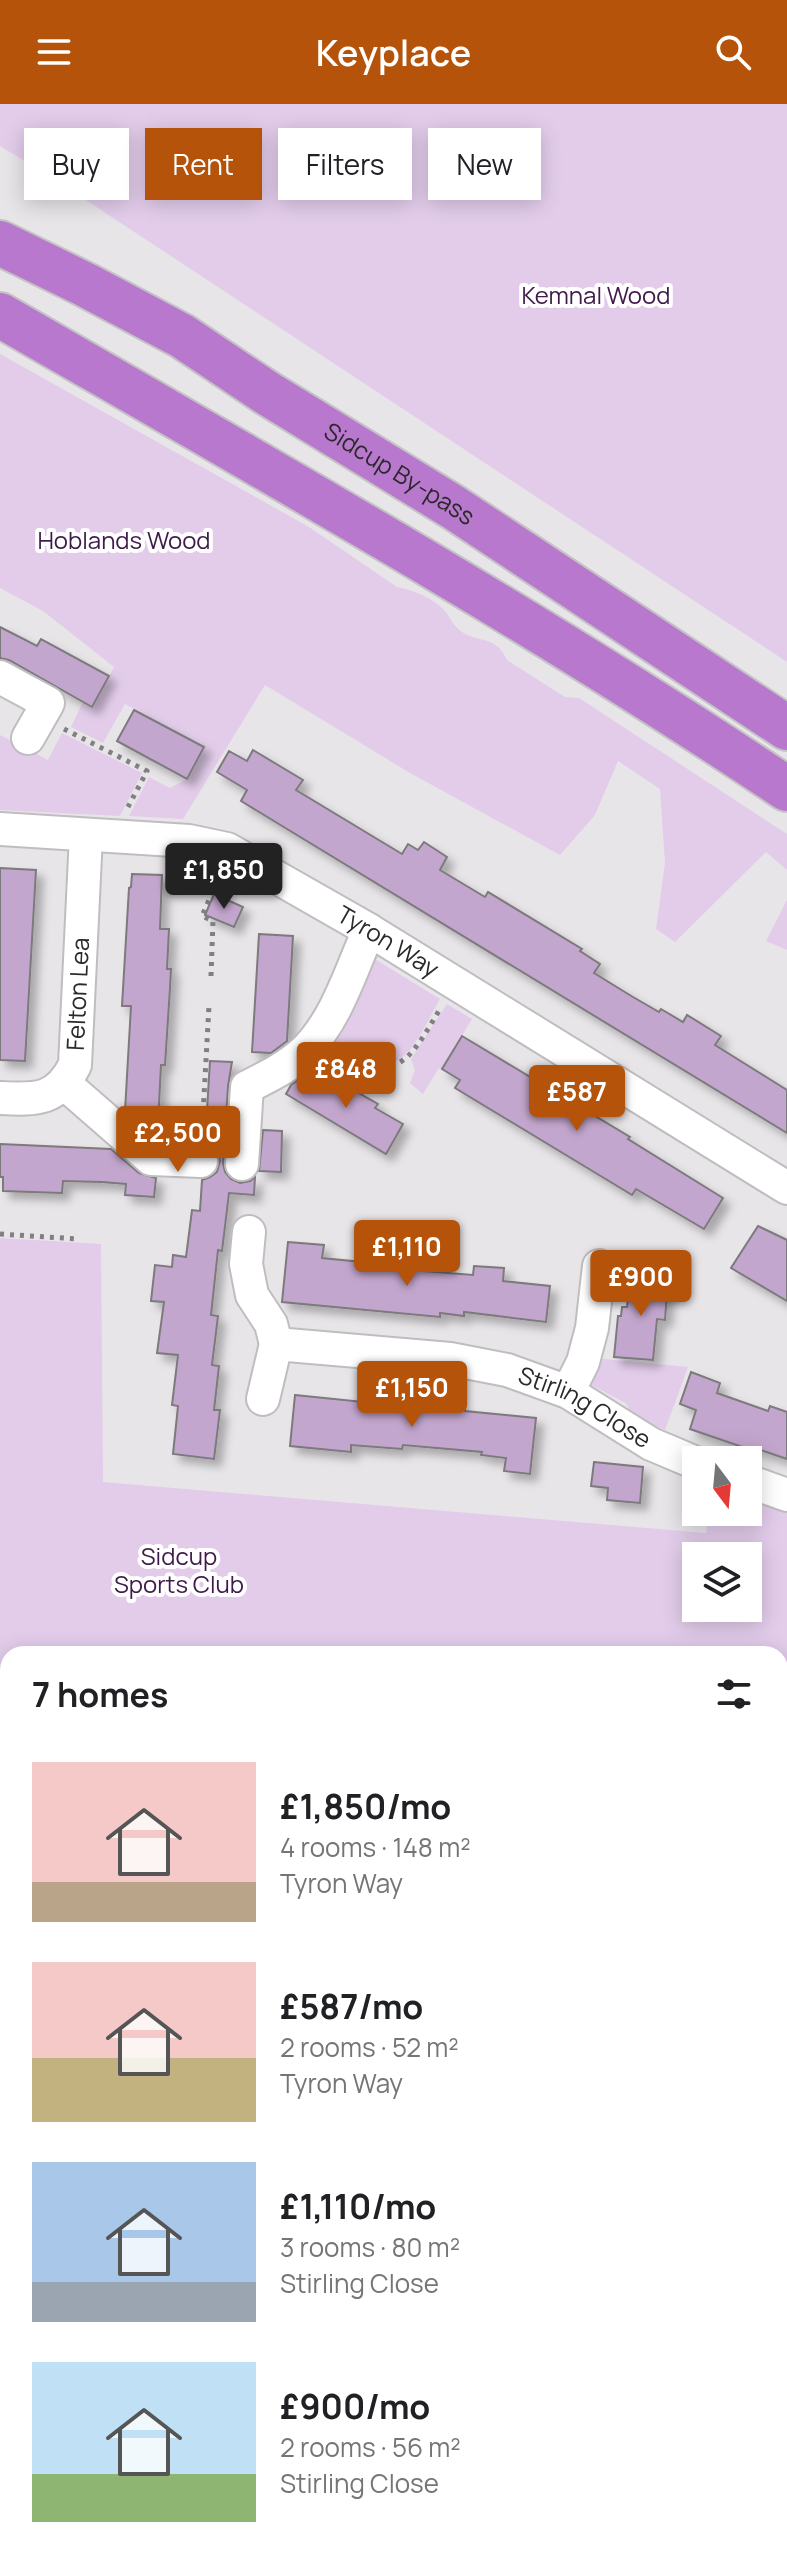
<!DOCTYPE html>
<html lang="en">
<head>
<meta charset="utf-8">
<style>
  body { margin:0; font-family:Manrope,sans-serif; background:#f6f6f6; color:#202124; height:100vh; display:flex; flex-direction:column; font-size:30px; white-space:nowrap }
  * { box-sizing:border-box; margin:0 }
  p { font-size:26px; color:#757577 }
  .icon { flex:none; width:44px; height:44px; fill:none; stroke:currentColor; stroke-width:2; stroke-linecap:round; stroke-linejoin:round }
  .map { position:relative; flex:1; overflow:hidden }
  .drawer { position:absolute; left:0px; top:1542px; width:788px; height:912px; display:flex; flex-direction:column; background:#fff; border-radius:24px 24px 0 0; box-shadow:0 4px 20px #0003 }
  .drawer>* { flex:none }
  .banner { position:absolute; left:24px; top:24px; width:740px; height:72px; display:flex; gap:16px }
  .needle { width:52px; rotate:164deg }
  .buttons { position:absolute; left:682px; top:1342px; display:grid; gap:16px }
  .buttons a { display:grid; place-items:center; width:80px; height:80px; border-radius:0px; background:#fff; box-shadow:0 4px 20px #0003; font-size:40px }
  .price { position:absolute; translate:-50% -68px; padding:0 18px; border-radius:8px; background:#b45309; color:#fff; font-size:26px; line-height:52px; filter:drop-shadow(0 2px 4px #0008) }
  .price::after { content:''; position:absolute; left:50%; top:48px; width:24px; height:18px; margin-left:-12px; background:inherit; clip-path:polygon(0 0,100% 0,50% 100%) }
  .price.selected { background:#222; color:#fff }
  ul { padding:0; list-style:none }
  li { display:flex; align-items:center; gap:24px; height:200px; padding:0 32px }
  li span { display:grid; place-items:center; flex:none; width:224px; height:160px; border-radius:0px; color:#555 }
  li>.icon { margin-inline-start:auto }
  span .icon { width:96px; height:96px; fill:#fffc; stroke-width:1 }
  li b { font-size:34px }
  h2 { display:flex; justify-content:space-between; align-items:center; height:96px; padding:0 32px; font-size:34px }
  .tag { padding:0 28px; border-radius:0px; background:#fff; box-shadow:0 4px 20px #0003; font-size:28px; line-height:72px }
  .tag.selected { background:#b45309; color:#fff }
  header { display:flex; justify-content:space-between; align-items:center; height:104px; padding:0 32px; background:#b45309; color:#fff; font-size:36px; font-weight:600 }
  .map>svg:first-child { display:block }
  .green { fill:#e2ccea; fill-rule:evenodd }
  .building { fill:#c3a6cd; stroke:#7d7a7e; stroke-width:2; filter:url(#shadow) }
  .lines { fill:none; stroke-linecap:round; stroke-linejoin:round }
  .minor-casing { stroke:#c0bdc1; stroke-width:36 }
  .highway-casing { stroke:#c3c3c4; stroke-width:48 }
  .path { stroke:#817f82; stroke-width:5; stroke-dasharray:4 6; stroke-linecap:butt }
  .minor { stroke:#fff; stroke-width:32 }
  .highway { stroke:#b878cd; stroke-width:44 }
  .labels { text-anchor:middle; stroke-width:8; stroke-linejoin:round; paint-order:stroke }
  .park-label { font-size:24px; fill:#3f1a4a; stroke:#fff }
  .street-label { font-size:24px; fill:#2a292b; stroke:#fff }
</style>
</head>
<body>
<header><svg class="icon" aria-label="menu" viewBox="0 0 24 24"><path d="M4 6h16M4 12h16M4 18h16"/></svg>Keyplace<svg class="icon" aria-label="search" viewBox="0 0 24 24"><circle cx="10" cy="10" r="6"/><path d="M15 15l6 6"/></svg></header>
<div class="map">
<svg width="787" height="2454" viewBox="0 0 787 2454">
  <defs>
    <filter id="shadow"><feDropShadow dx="7" dy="7" stdDeviation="4" flood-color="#0004"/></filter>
  </defs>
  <rect width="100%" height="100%" fill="#e8e5e9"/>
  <!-- green -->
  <g class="green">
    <polygon points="0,0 787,0 787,558 57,77 0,42"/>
    <path d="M 0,250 L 309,423 L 397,483 C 413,486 430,493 442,504 C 450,512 453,522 462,528 C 480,540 495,530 507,556 L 565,593 L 579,594 L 787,730 L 787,766 L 766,748 L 675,838 L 656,825 L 665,759 L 660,685 L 618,657 L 595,711 L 560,751 L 410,669 L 265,581 L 183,715 L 129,712 L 149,673 L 170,684 L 187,675 L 204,643 L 125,600 L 103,639 L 71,623 L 83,598 L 93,603 L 114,563 L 43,507 L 0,484 Z"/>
    <polygon points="62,629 142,669 120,712 0,706 0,631 48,656"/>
    <polygon points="787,796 787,846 766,837"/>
    <path d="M 365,849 L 440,895 C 430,912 420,936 406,950 C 382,973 340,957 314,947 Z"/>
    <polygon points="447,900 472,915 442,965 439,964 423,990 410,979 415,966 411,955"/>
    <path d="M 0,1134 L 101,1140 L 103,1378 L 706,1429 L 709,1408 L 748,1408 L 748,1394 L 787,1408 L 787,2360 L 780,2359 L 780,1550 L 8,1550 L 8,1964 L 0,1966 ZM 696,1452 L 748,1452 L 748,1504 L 696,1504 Z"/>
    <polygon points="594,1254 688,1263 665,1326 631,1311 627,1300 586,1278"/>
    <polygon points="162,2446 743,2446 740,2454 163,2454"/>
  </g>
  <!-- building -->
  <g class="building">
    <polygon points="0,523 37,542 41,535 109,572 92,603 9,556 0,554"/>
    <polygon points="134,606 204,643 187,675 117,637"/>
    <polygon points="253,646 303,676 296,686 402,750 408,740 418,746 424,738 447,753 440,766 485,793 488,788 582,845 580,847 600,860 594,869 633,893 659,908 661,905 683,918 687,911 721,932 715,941 787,986 787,1029 241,697 247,686 217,668 229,647 247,657"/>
    <polygon points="0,764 36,766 25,957 0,956"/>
    <polygon points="132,770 162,771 160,825 169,825 167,865 171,865 170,884 165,961 161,961 158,1020 206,1022 210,957 232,958 228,982 223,1059 225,1068 231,1075 240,1079 250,1077 255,1073 254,1091 229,1089 222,1147 218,1146 211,1211 218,1212 212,1261 219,1262 214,1306 220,1306 214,1355 173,1350 178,1302 172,1301 178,1251 157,1249 164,1198 151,1197 155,1161 172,1163 173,1151 186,1153 192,1106 200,1107 202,1076 210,1073 217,1068 220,1057 217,1048 210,1041 202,1038 158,1036 125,1007 131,902 122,902 129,784 131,783"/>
    <polygon points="214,790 243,803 234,823 205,811"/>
    <polygon points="259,830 293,832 287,937 271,949 252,948"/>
    <polygon points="462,932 630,1033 628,1035 723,1094 704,1125 636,1085 632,1091 455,984 460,976 442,965"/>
    <polygon points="312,966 353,991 355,987 378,1000 375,1004 403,1020 386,1050 286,990 291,981"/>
    <polygon points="263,1026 282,1027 281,1068 259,1067"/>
    <polygon points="0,1040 111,1045 139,1069 156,1074 154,1093 125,1091 126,1080 102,1078 63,1077 62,1089 3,1087 3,1073 0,1073"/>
    <polygon points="758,1122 787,1136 787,1197 731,1164"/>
    <polygon points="288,1138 324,1141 322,1154 362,1158 361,1162 473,1171 474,1162 504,1164 503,1177 550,1182 546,1218 464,1208 464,1212 440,1209 440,1213 282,1198"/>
    <polygon points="630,1172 668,1175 665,1216 657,1215 653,1256 614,1253 618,1212 621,1212 622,1203 627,1203"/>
    <polygon points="691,1268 720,1279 717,1289 768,1307 770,1302 787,1308 787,1355 752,1343 751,1346 690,1325 696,1306 680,1300"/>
    <polygon points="295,1291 363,1298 364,1295 418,1299 465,1303 465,1307 536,1314 530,1370 504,1367 506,1354 481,1351 482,1348 403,1341 402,1345 351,1341 351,1348 290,1342"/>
    <polygon points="594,1358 643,1363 640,1399 607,1396 608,1384 591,1382"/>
  </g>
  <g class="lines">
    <!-- minor casing -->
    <g class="minor-casing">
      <g id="minor">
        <polyline points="0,573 48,599 28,634"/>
        <path id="s1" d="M 0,725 L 189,737 L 227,745 L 369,826 L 787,1084"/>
        <polyline points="65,980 151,1055 201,1057"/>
        <path id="s2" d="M 0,994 C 38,996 57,996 75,961 L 86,731"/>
        <path d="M 242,1060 L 247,983 C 267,973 288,963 305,947 C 337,915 351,866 369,826"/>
        <path id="s3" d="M 249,1128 L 246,1160 L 252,1191 L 271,1220 L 276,1240 L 450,1255 L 507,1266 L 568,1288 L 651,1340 L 696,1359"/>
        <polyline points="568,1288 583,1258 592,1224 599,1162"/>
        <polyline points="263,1295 276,1240"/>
        <polyline points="748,1377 787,1391"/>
        <polyline points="780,1972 787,1972"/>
        <polyline points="6,2313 8,2319"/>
        <polyline points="0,2384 8,2382"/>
      </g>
    </g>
    <!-- highway casing -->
    <g class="highway-casing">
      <g id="highway">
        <path id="s4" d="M 0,139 L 86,181 L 182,232 L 267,289 L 453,403 L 787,624"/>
        <path d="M 0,211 C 265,364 533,515 787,685"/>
      </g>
    </g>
    <!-- path -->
    <g class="path">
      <polyline points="64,625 147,667 128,703"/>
      <polyline points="211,872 213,817 202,812 219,773"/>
      <path d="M 332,957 C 401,974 406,962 440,905"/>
      <polyline points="202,1028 209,902"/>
      <polyline points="0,1130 79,1135"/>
      <polyline points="0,2243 8,2272"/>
    </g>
    <!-- minor -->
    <use href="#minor" class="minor"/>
    <!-- highway -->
    <use href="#highway" class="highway"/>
  </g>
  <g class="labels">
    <!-- park labels -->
    <g class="park-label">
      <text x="596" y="200">Kemnal Wood</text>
      <text x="124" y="445">Hoblands Wood</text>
      <text x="179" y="1461">Sidcup<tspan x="179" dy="28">Sports Club</tspan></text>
    </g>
    <!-- street labels -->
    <g class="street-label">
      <text dy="8" stroke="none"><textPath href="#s4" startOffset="462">Sidcup By-pass</textPath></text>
      <text dy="8" stroke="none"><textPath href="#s1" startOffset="414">Tyron Way</textPath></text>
      <text dy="8" stroke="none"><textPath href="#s2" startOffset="160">Felton Lea</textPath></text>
      <text dy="8" stroke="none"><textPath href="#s3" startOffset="438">Stirling Close</textPath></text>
    </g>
  </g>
</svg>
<div class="buttons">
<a><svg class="needle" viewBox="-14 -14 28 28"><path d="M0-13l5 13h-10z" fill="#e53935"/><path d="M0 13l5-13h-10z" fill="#757577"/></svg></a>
<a><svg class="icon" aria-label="layers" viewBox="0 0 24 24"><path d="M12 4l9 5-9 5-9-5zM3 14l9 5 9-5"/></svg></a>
</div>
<b class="price selected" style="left:224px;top:807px">£1,850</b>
<b class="price" style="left:346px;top:1006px">£848</b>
<b class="price" style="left:577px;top:1029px">£587</b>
<b class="price" style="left:178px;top:1070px">£2,500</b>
<b class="price" style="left:407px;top:1184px">£1,110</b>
<b class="price" style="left:641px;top:1214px">£900</b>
<b class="price" style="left:412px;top:1325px">£1,150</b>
<div class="banner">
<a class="tag">Buy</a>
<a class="tag selected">Rent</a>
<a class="tag">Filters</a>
<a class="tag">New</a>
</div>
<section class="drawer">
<h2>7 homes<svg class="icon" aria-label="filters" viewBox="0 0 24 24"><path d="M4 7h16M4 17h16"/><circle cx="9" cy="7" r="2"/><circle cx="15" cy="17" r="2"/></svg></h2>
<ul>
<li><span style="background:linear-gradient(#f6c9c9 75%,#b9a48a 0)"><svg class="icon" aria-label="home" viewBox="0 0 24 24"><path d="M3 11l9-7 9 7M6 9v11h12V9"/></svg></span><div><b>£1,850/mo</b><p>4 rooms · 148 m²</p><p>Tyron Way</p></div></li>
<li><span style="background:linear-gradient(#f6c9c9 60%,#c2b280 0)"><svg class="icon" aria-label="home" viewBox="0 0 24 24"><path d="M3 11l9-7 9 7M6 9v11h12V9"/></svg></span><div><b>£587/mo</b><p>2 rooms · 52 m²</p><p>Tyron Way</p></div></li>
<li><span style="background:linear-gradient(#a9c7e8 75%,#9aa5b1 0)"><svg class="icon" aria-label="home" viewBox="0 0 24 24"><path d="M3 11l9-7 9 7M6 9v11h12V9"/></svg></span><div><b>£1,110/mo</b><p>3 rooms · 80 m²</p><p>Stirling Close</p></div></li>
<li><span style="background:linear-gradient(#bfe0f5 70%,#8fb573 0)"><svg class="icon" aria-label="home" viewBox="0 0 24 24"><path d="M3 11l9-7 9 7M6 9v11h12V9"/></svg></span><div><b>£900/mo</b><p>2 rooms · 56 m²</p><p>Stirling Close</p></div></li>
</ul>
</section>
</div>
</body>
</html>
